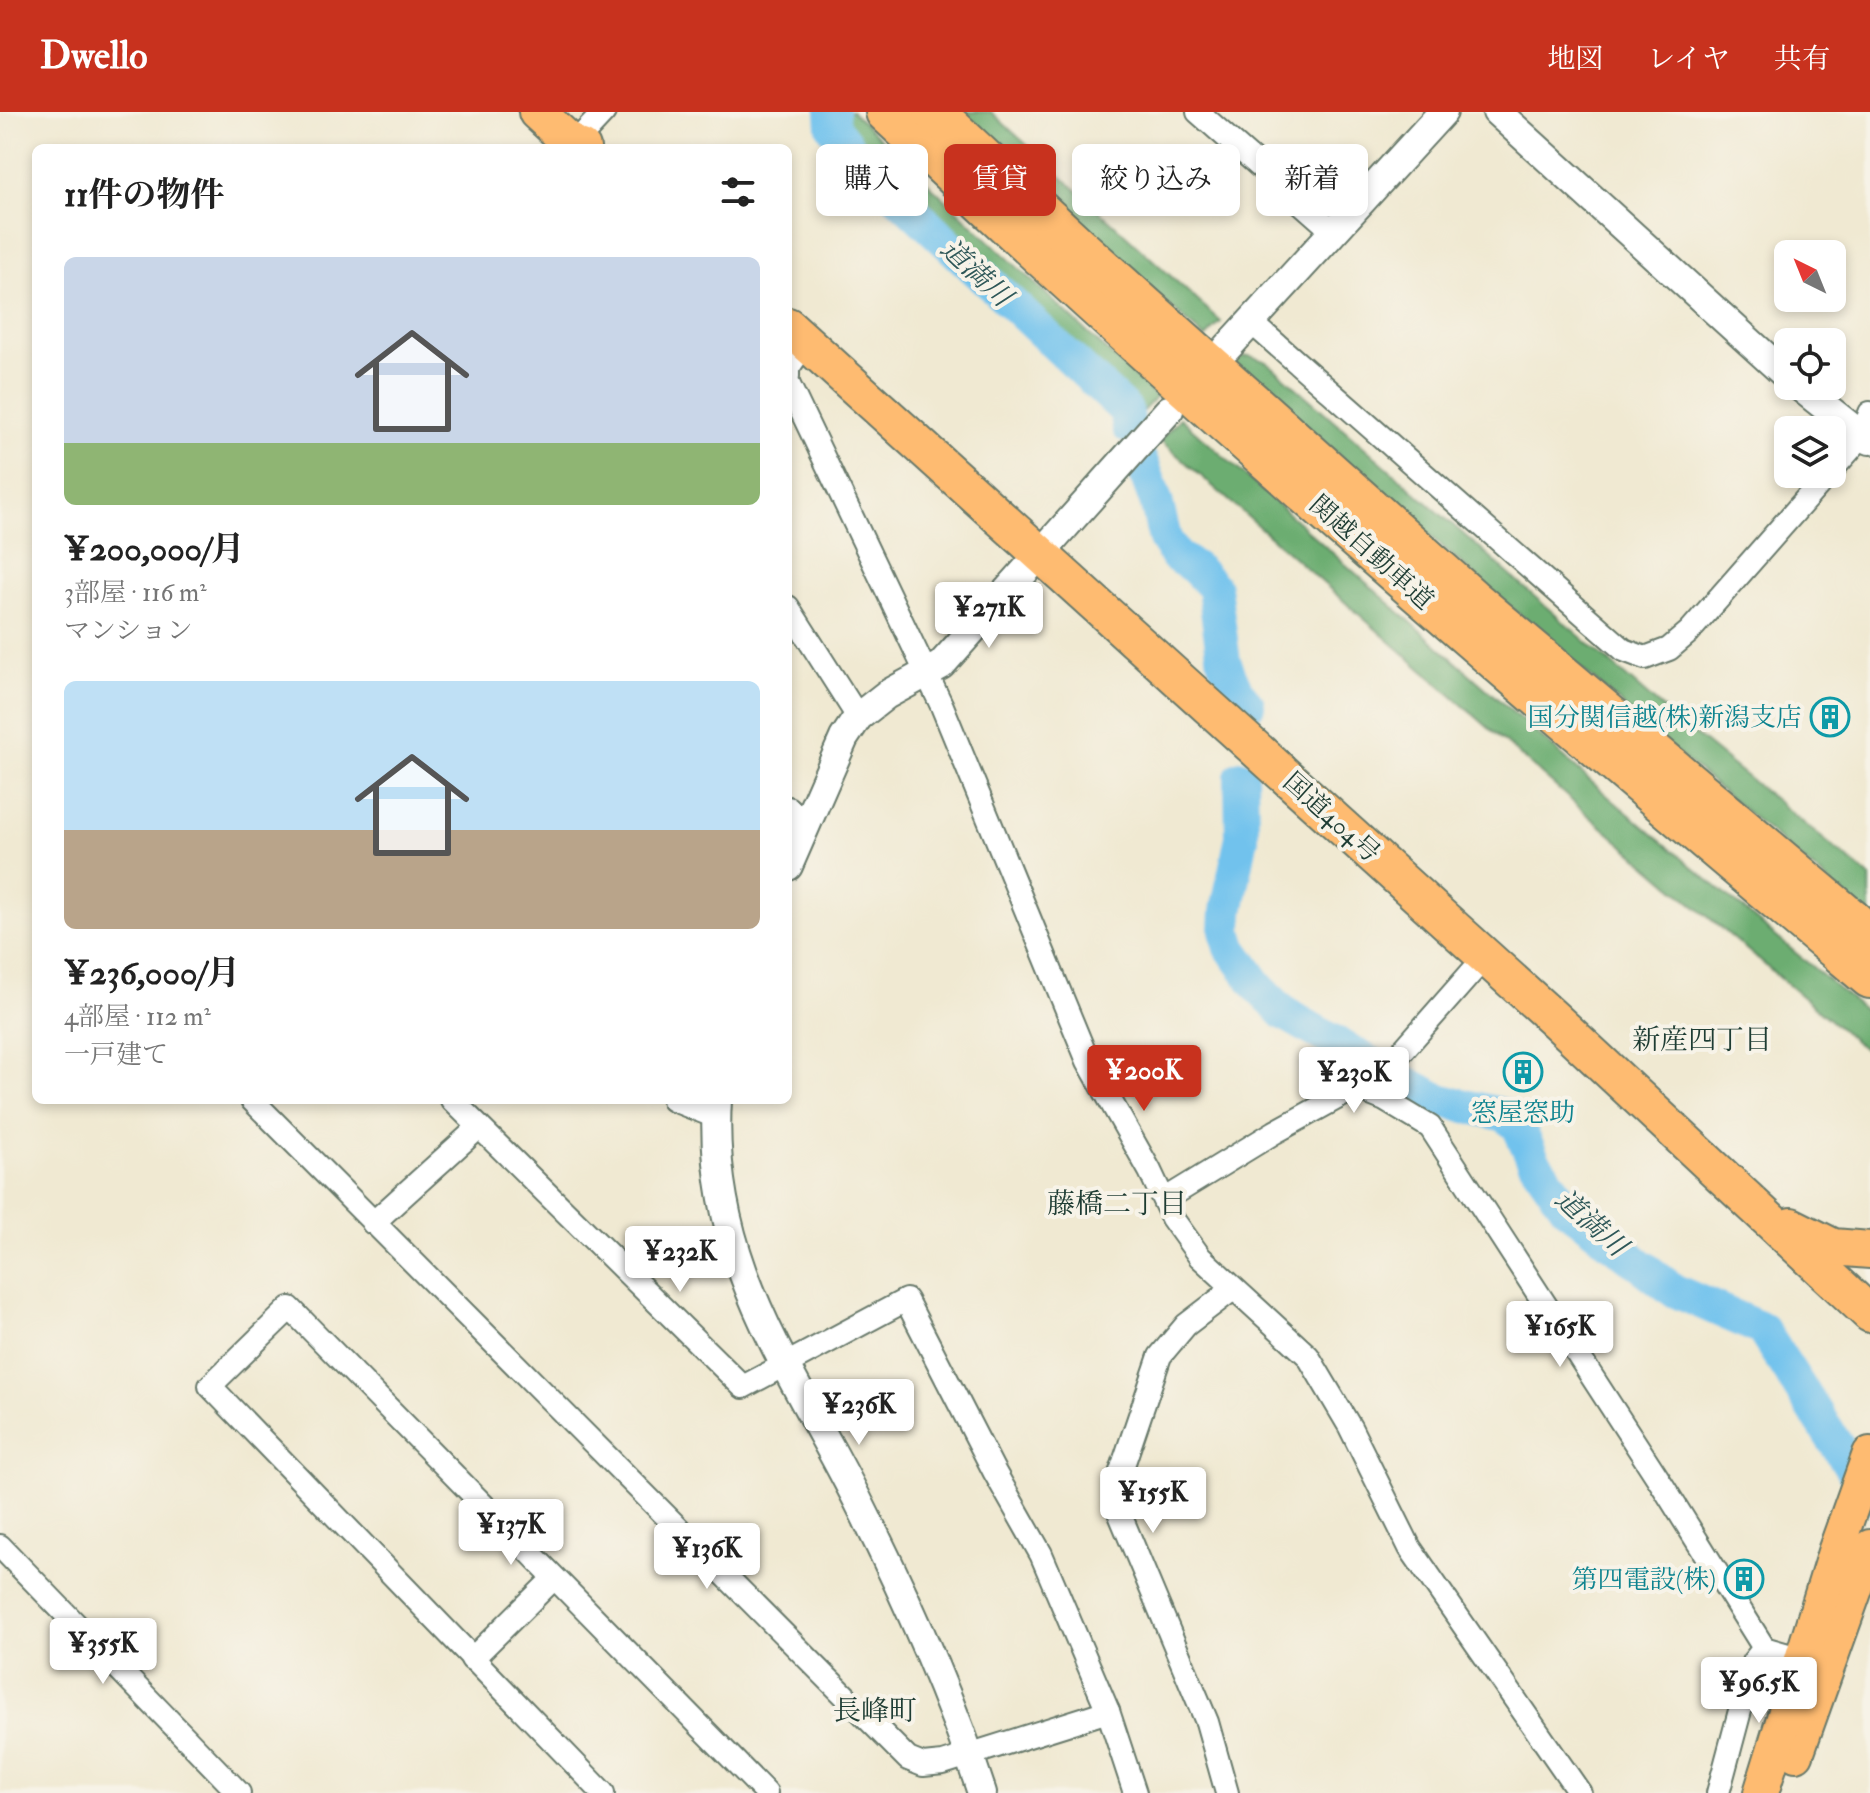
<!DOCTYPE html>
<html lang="ja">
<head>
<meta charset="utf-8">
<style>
  body { margin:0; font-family:"IM FELL Double Pica","Noto Serif JP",serif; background:#f6f6f6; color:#222; height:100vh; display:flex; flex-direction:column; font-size:30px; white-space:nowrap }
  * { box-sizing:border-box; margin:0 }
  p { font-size:26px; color:#767676 }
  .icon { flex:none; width:44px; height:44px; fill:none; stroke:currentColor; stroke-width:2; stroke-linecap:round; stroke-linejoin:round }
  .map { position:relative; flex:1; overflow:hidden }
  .side { position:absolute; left:32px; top:32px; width:760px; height:960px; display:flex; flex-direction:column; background:#fff; border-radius:12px; box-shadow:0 4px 12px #0003 }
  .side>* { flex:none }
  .top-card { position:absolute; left:816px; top:32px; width:760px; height:72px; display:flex; gap:16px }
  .needle { width:52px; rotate:317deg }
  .tools { position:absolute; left:1774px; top:128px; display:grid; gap:16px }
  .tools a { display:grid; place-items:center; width:72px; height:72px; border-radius:12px; background:#fff; box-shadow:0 4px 12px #0003; font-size:40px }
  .price { position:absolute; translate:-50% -68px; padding:0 18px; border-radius:8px; background:#fff; color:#222; font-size:26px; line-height:52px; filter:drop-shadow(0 2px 4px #0008) }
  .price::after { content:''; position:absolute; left:50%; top:48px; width:24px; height:18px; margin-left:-12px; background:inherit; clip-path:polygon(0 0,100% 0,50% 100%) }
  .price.selected { background:#c8321e; color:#fff }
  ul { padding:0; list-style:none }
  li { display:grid; align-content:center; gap:16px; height:424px; padding:0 32px }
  li span { display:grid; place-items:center; height:248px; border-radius:12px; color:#555 }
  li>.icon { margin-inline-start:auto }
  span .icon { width:144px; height:144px; fill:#fffc; stroke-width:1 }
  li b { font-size:34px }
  h2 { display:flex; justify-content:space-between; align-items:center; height:96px; padding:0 32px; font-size:34px }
  .tag { padding:0 28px; border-radius:12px; background:#fff; box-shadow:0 4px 12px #0003; font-size:28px; line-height:72px }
  .tag.selected { background:#c8321e; color:#fff }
  header { display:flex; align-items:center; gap:48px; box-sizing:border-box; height:112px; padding:0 40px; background:#c8321e; color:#fff }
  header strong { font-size:38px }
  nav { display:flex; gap:44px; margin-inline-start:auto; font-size:28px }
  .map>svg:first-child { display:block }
  .forest { fill:#6cad71; stroke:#467552; stroke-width:2 }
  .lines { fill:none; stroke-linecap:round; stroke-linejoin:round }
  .river { stroke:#71c2ed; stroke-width:34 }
  .minor-casing { stroke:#68796b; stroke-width:26 }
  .tertiary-casing { stroke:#68796b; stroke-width:32 }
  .primary-casing { stroke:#68796b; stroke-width:38 }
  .trunk-casing { stroke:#68796b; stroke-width:40 }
  .motorway-casing { stroke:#68796b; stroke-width:44 }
  .minor { stroke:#fff; stroke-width:22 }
  .tertiary { stroke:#fff; stroke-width:28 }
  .primary { stroke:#febb71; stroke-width:34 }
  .trunk { stroke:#febb71; stroke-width:36 }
  .motorway { stroke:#febb71; stroke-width:40 }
  .labels { text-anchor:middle; stroke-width:8; stroke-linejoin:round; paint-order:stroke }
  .street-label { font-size:26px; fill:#1f3d34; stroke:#f7f3e8 }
  .culture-label { font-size:26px; fill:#0d838f; stroke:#f7f3e8; text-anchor:end }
  .water-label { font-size:28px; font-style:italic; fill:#2f5859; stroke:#f7f3e8 }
  .neighbourhood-label { font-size:28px; fill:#1f3d34; stroke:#f7f3e8 }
</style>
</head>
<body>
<header>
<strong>Dwello</strong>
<nav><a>地図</a><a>レイヤ</a><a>共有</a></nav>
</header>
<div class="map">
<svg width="1870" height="1681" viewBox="0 0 1870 1681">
  <rect width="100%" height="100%" fill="#f7f3e8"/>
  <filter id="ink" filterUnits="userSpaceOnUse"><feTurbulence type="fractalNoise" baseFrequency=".0125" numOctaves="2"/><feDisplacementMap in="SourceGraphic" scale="16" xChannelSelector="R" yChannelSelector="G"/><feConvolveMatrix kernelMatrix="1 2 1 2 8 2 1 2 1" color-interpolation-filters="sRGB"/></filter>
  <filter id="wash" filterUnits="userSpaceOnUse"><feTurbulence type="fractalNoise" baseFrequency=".006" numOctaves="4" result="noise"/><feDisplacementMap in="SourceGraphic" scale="32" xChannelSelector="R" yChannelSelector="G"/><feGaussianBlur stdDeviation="1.8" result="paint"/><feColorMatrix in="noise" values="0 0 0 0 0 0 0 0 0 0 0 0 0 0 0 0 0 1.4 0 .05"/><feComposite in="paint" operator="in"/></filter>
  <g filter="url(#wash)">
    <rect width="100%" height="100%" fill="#f0e9d2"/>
    <!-- forest -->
    <g class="forest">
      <polygon points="837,0 852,0 1156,285 1137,305 857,42 837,12"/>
      <polygon points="958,0 991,0 1221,210 1205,226"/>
      <polygon points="1250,244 1267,250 1656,591 1870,765 1870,805 1663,629 1233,250 1238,245"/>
      <polygon points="1180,306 1611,687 1870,903 1870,942 1596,710 1160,328"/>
    </g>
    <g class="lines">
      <!-- river -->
      <g class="river">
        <polyline points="832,0 833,15 855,44 1126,299 1129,315"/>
        <polyline points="1142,351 1156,389 1165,427 1176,444 1195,456 1214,476 1224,550 1237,580 1248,593"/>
        <polyline points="1241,665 1242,725 1227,799 1226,819 1231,836 1260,877 1284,901 1388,961 1439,988 1505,1003 1518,1014 1534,1049 1567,1096 1673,1178 1762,1217 1870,1385"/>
      </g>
    </g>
  </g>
  <g filter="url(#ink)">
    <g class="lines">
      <!-- minor casing -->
      <g class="minor-casing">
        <g id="minor">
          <polyline points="1198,0 1333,119"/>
          <polyline points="573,33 604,0"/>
          <polyline points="1251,210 1624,538 1645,546 1669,537 1689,520 1828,362"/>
          <polyline points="788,264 788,256 806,230"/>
          <polyline points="788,271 942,594 1088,949 1150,1059 1172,1106 1200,1145 1308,1244 1350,1315 1410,1436 1580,1681"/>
          <polyline points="1832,358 1862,324 1870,301"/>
          <polyline points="788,495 858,605"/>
          <polyline points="788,696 806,713"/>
          <polyline points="1355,976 1385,988 1430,1015 1661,1371 1764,1536"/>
          <polyline points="252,988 908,1647 923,1653 943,1651 1108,1599"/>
          <polyline points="452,988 743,1275 906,1188 994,1359 1041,1442 1108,1599 1135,1681"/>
          <polyline points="673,988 716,1005"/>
          <polyline points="1164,1088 1275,1020 1355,976 1397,945 1485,845"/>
          <polyline points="373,1111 479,1015"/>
          <polyline points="0,1434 239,1681"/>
          <polyline points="472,1547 554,1466"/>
          <polyline points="603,1681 210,1274 290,1196 766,1681"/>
          <polyline points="1227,1681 1207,1610 1116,1393 1116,1374 1160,1244 1186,1213 1233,1177"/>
          <polyline points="1718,1681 1753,1550 1764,1536 1802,1547"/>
        </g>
      </g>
      <!-- tertiary casing -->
      <g class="tertiary-casing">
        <g id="tertiary">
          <polyline points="1497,0 1788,265"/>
          <polyline points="1227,236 1443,0"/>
          <polyline points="1799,274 1862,324 1870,328"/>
          <polyline points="788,754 844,626 858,605 886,583 941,553 1169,298"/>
          <path d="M 717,988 C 707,1151 793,1258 861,1395 C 907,1487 950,1583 982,1681"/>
        </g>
      </g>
      <!-- primary casing -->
      <g class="primary-casing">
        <g id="primary">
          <polyline points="1796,1642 1870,1435"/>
          <polyline points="1761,1681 1835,1440 1870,1342"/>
        </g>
      </g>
      <!-- trunk casing -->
      <g class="trunk-casing">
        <g id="trunk">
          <polyline points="537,0 573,33 582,36"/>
          <polyline points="788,214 1552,905 1870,1202"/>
          <polyline points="1791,1114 1833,1135 1870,1138"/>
        </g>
      </g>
      <!-- motorway casing -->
      <g class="motorway-casing">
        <g id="motorway">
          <path d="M 886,0 C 1204,300 1535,586 1870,866"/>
          <polyline points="934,0 1082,138 1471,486 1870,823"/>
        </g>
      </g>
      <!-- minor -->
      <use href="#minor" class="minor"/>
      <!-- tertiary -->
      <use href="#tertiary" class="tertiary"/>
      <!-- primary -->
      <use href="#primary" class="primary"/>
      <!-- trunk -->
      <use href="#trunk" class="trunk"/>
      <!-- motorway -->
      <use href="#motorway" class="motorway"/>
    </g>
  </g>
  <!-- icons -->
  <defs>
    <g id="building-ring" transform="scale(2)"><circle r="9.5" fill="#f7f3e8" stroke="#0f9aa8" stroke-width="1.5"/><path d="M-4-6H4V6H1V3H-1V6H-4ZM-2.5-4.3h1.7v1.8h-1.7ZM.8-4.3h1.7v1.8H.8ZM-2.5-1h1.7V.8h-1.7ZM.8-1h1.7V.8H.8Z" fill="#0f9aa8"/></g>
  </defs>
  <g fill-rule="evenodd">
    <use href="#building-ring" x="1830" y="605"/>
    <use href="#building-ring" x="1523" y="960"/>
    <use href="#building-ring" x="1744" y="1467"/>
  </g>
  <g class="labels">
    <!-- street labels -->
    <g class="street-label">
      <text transform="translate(1372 440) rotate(42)" y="9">関越自動車道</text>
      <text transform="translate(1332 705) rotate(42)" y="9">国道404号</text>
    </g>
    <!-- culture labels -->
    <g class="culture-label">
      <text x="1802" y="614">国分関信越(株)新潟支店</text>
      <text x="1523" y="1009" text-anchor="middle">窓屋窓助</text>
      <text x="1716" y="1476">第四電設(株)</text>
    </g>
    <!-- water labels -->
    <g class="water-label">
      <text transform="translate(977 160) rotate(43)" y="10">道満川</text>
      <text transform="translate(1592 1110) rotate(42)" y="10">道満川</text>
    </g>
    <!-- neighbourhood labels -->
    <g class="neighbourhood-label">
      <text x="1702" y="937">新産四丁目</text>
      <text x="1117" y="1101">藤橋二丁目</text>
      <text x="875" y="1608">長峰町</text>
    </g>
  </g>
</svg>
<div class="tools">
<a><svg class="needle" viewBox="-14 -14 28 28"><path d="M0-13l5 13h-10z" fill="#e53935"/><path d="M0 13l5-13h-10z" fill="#767676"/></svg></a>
<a><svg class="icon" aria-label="locate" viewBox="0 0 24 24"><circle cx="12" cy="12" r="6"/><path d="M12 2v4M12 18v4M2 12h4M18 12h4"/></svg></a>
<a><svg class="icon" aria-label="layers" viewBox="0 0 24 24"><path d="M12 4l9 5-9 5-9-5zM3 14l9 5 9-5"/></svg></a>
</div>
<b class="price" style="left:989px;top:538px">¥271K</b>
<b class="price selected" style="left:1144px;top:1001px">¥200K</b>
<b class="price" style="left:1354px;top:1003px">¥230K</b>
<b class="price" style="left:680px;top:1182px">¥232K</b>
<b class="price" style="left:1560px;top:1257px">¥165K</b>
<b class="price" style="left:859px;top:1335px">¥236K</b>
<b class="price" style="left:1153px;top:1423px">¥155K</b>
<b class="price" style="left:511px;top:1455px">¥137K</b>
<b class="price" style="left:707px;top:1479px">¥136K</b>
<b class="price" style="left:103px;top:1574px">¥355K</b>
<b class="price" style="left:1759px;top:1613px">¥96.5K</b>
<div class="top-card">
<a class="tag">購入</a>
<a class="tag selected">賃貸</a>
<a class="tag">絞り込み</a>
<a class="tag">新着</a>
</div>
<section class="side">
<h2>11件の物件<svg class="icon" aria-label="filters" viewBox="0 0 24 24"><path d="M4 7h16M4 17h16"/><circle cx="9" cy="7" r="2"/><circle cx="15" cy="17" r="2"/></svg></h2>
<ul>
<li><span style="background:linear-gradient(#c9d6e8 75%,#8fb573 0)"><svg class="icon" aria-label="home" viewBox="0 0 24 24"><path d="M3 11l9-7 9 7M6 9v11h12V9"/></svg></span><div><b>¥200,000/月</b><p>3部屋 · 116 m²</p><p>マンション</p></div></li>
<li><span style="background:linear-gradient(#bfe0f5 60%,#b9a48a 0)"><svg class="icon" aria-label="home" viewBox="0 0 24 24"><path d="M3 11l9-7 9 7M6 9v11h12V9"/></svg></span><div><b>¥236,000/月</b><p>4部屋 · 112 m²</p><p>一戸建て</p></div></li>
</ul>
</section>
</div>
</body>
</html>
